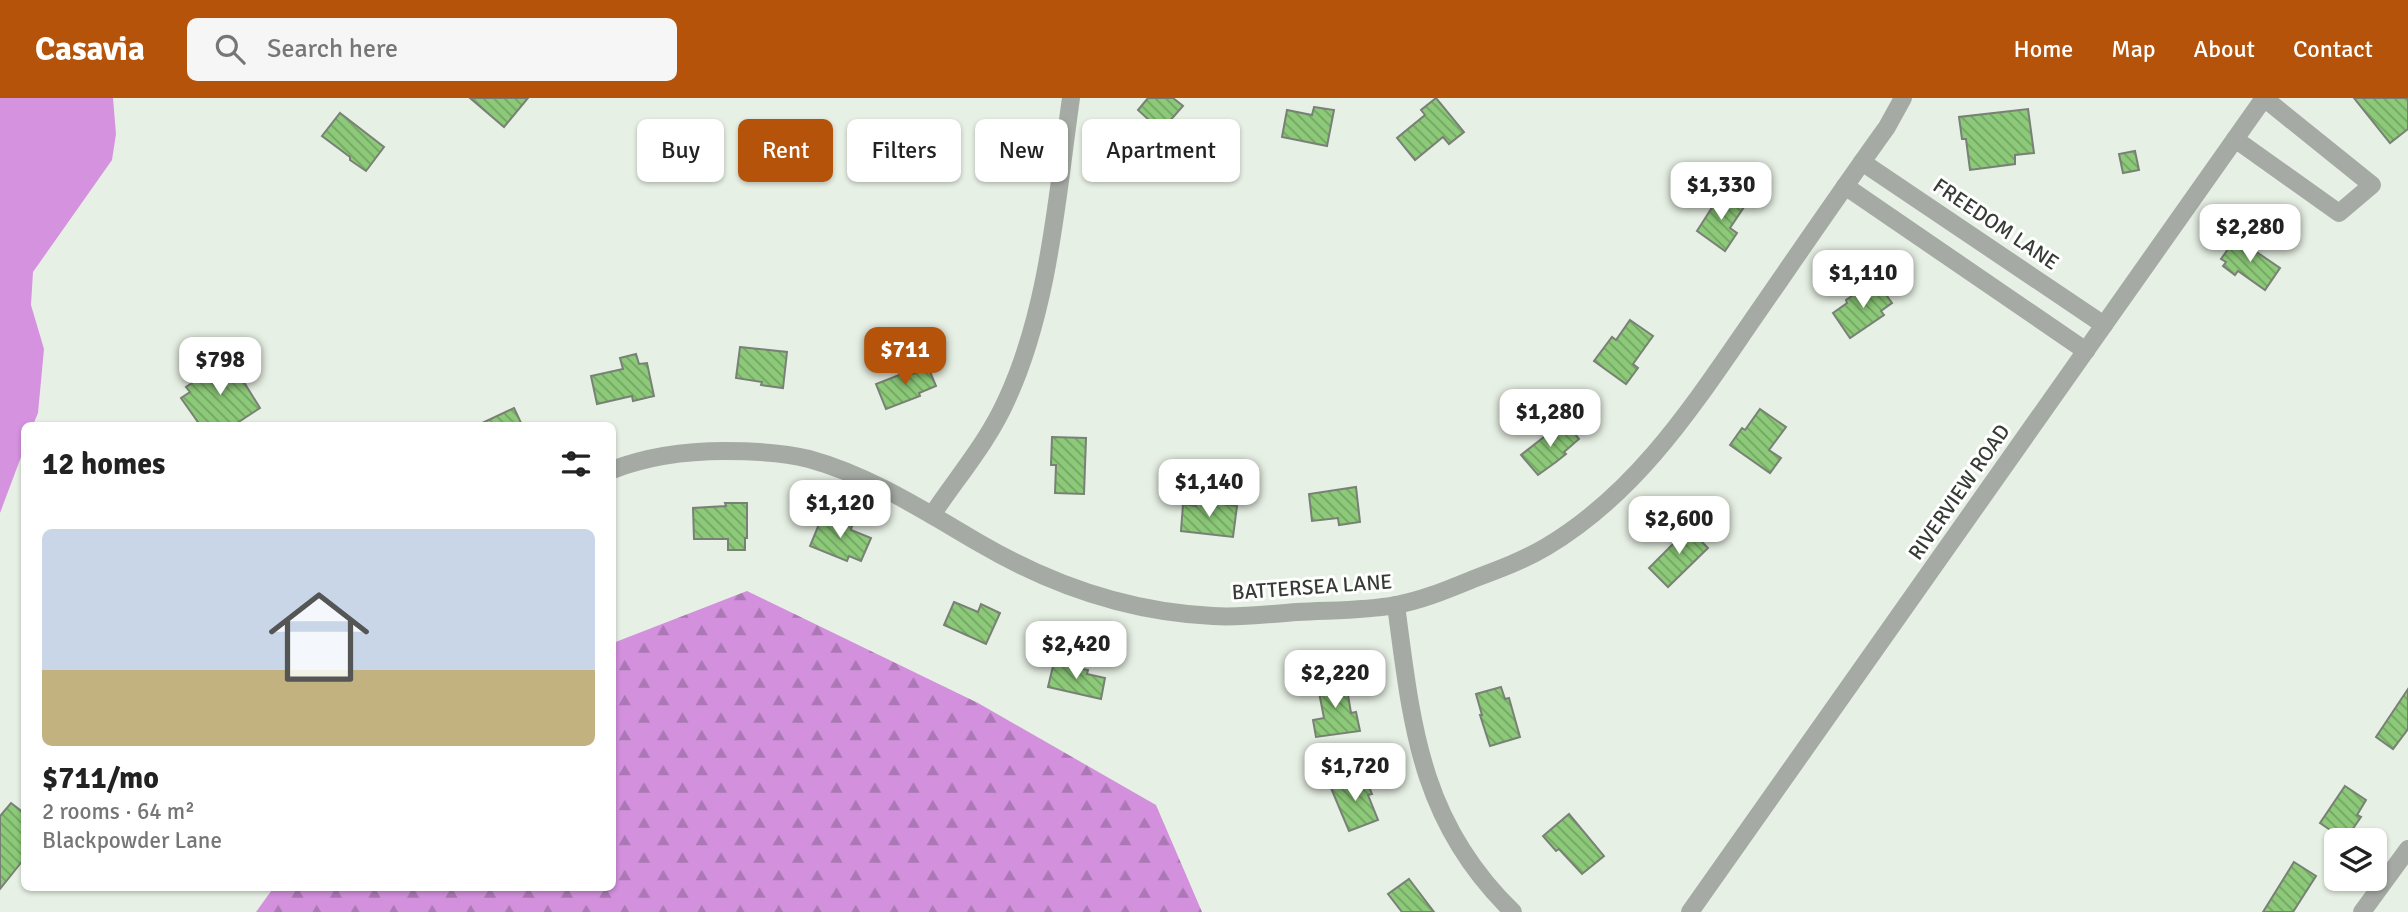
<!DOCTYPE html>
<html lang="en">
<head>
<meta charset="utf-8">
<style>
  body { margin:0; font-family:Signika,sans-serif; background:#f6f6f6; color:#222; height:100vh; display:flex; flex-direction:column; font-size:26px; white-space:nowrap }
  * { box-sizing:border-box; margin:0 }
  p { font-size:23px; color:#767676 }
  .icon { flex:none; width:38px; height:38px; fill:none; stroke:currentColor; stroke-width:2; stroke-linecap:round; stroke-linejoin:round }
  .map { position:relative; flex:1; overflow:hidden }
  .details { position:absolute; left:21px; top:324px; width:595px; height:469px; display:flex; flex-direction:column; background:#fff; border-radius:10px; box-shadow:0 2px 5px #0004 }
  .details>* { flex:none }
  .top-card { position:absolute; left:637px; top:21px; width:665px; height:63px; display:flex; gap:14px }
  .tools { position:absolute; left:2324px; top:730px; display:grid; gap:14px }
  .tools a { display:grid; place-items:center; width:63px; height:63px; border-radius:10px; background:#fff; box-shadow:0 2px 5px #0004; font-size:35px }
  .price { position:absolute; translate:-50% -60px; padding:0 16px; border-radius:14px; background:#fff; color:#222; font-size:23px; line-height:46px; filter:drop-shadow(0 2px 4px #0008) }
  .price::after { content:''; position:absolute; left:50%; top:42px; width:21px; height:16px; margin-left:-10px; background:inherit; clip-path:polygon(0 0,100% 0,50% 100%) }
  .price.on { background:#b45309; color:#fff }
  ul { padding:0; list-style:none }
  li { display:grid; align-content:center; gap:14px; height:371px; padding:0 21px }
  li+li { border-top:2px solid #e0e0e0 }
  li span { display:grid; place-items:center; height:217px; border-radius:10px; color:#555 }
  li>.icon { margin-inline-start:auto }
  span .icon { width:126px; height:126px; fill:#fffc; stroke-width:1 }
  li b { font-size:30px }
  h2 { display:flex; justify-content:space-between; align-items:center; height:84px; padding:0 21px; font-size:30px }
  .tag { padding:0 24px; border-radius:10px; background:#fff; box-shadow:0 2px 5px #0004; font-size:24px; line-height:63px }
  .tag.on { background:#b45309; color:#fff }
  header { display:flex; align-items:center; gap:42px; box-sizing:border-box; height:98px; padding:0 35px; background:#b45309; color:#fff }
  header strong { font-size:33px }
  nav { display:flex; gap:38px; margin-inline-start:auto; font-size:24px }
  .search { width:490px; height:63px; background:#f6f6f6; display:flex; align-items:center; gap:18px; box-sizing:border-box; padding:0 24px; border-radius:10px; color:#767676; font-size:26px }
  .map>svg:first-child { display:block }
  .forest { fill:url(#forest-firs) }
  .water { fill:#d593df }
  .building { fill:url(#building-back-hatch); stroke:#798176; stroke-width:2 }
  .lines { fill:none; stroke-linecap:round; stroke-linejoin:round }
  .minor { stroke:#a6aaa5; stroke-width:18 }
  .labels { text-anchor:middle; stroke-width:6; stroke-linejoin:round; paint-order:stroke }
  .street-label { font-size:21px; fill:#373b36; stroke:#fff }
</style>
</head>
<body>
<header>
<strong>Casavia</strong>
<div class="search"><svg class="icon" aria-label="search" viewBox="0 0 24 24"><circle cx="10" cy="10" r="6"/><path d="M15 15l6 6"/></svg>Search here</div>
<nav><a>Home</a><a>Map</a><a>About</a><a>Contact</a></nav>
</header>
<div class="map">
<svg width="2408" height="814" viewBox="0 0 2408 814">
  <defs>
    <pattern id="forest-firs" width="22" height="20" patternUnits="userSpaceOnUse" patternTransform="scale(1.75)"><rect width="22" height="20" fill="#d290dd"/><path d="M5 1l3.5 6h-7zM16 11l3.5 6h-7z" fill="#ab77b4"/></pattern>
    <pattern id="building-back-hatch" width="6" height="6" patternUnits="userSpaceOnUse" patternTransform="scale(1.75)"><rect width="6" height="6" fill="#8cc978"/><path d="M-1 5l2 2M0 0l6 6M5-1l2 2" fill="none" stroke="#73a463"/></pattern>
  </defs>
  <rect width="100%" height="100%" fill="#e7f0e4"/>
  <!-- forest -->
  <polygon class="forest" points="747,493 978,605 1156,707 1202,814 256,814 274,789 612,789 613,545"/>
  <!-- water -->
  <polygon class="water" points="0,0 113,0 116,36 112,62 33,174 31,207 44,251 38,315 33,327 24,327 24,351 0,415"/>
  <!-- building -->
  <g class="building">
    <polygon points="470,0 528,0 504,29"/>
    <polygon points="1148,0 1173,0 1183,8 1161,33 1138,12"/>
    <polygon points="1436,0 1464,34 1449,46 1443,39 1415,62 1397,40 1425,17 1421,12"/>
    <polygon points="2354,0 2408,0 2408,31 2390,45"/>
    <polygon points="1314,9 1334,12 1327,48 1282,39 1287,12 1312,17"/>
    <polygon points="2028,11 2034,55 2015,57 2015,66 1970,72 1966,41 1962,41 1959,19"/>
    <polygon points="340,15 384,49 366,73 350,62 350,59 322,38"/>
    <polygon points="2135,53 2139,72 2123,75 2119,56"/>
    <polygon points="1722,94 1744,109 1730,130 1737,135 1725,153 1697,133"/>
    <polygon points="2236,140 2280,170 2265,192 2238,173 2235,177 2223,168 2226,164 2221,161"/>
    <polygon points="1877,184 1892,205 1881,213 1884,217 1850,240 1833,215 1847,205 1846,202 1858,194 1860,196"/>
    <polygon points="1630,222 1653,238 1633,266 1638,270 1626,286 1594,263 1612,239 1616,242"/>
    <polygon points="740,249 787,254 783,290 761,287 762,284 736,280"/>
    <polygon points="636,256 639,266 647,265 654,298 633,303 632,298 597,306 591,278 623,271 620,260"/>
    <polygon points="229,260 260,310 234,327 200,327 181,300 190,294 186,289"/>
    <polygon points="928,269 936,288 919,295 920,298 886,311 876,286 909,273 910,277"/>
    <polygon points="514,310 522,327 478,327"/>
    <polygon points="1760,311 1786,329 1769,352 1781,360 1770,375 1730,347 1742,330 1745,332"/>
    <polygon points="1566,325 1579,341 1564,354 1566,356 1556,364 1538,377 1521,357 1549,335 1551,337"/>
    <polygon points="1052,339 1086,340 1084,396 1055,395 1056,367 1051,367"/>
    <polygon points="1356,389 1360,424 1339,427 1338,420 1312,423 1309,396"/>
    <polygon points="1197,403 1237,408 1233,439 1181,433 1183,406 1196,408"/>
    <polygon points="725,405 747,405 747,440 745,440 745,452 728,452 728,441 694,441 693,410 726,408"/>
    <polygon points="822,419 852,428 851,432 871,440 861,463 849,458 847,463 810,448"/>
    <polygon points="1685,427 1708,450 1668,489 1649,470 1675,444 1671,440"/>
    <polygon points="954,504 978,514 981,506 1000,515 986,546 944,527"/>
    <polygon points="1054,564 1077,568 1077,570 1088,572 1087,576 1105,580 1101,601 1048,589"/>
    <polygon points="1345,579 1351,615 1356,614 1360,633 1316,639 1313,622 1324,620 1317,584"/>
    <polygon points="1501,589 1505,601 1509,600 1520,639 1490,648 1480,617 1482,617 1476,596"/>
    <polygon points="2408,591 2408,631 2393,651 2376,639"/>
    <polygon points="1364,677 1372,696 1368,697 1378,722 1349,733 1331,690"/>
    <polygon points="2345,688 2366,702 2357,717 2361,719 2345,742 2320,725"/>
    <polygon points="11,705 24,715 24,761 0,791 0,718"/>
    <polygon points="1569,716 1604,758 1582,776 1559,751 1556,753 1543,738"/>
    <polygon points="2294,764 2316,778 2293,814 2263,814"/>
    <polygon points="1409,781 1434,814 1402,814 1388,796"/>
  </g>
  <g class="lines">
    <!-- minor -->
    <g class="minor">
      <polyline points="2235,41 2339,115 2372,87 2264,0"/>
      <polyline points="1862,64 2104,227"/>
      <polyline points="1845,88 2086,253"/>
      <path d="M 612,372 C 648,358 687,353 725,353 C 753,353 782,354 809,361 C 871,378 926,414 981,446 C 1053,488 1128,514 1213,518 C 1240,520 1269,516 1297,514 C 1329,512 1364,513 1396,507 C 1424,502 1451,490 1476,480 C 1500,471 1524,462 1546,449 C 1637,395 1693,308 1751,224 C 1796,159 1841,93 1887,29 L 1903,0"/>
      <path d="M 932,417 C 958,378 988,344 1007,301 C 1049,210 1057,98 1071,0"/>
      <path d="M 1396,507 C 1412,628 1420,724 1513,814"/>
      <polyline points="1690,814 2264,0"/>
      <polyline points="2362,814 2408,751"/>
    </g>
  </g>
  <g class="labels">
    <!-- street labels -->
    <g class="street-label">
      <text transform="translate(1996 126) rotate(34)" y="7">FREEDOM LANE</text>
      <text transform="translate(1959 394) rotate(-55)" y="7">RIVERVIEW ROAD</text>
      <text transform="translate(1312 489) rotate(-4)" y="7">BATTERSEA LANE</text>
    </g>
  </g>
</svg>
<div class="tools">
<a><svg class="icon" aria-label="layers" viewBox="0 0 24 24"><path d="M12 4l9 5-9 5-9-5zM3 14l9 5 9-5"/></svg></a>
</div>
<b class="price" style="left:1721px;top:124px">$1,330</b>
<b class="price" style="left:2250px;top:166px">$2,280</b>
<b class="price" style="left:1863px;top:212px">$1,110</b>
<b class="price on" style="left:905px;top:289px">$711</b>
<b class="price" style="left:220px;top:299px">$798</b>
<b class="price" style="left:1550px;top:351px">$1,280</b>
<b class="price" style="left:1209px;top:421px">$1,140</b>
<b class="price" style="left:840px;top:442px">$1,120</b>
<b class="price" style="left:1679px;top:458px">$2,600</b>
<b class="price" style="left:1076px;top:583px">$2,420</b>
<b class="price" style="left:1335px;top:612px">$2,220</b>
<b class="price" style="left:1355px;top:705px">$1,720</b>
<div class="top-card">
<a class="tag">Buy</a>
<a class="tag on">Rent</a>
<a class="tag">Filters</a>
<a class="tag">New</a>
<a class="tag">Apartment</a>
</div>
<section class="details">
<h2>12 homes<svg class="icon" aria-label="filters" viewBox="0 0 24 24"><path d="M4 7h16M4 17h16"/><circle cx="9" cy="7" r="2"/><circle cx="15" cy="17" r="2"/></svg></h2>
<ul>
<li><span style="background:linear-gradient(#c9d6e8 65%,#c2b280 0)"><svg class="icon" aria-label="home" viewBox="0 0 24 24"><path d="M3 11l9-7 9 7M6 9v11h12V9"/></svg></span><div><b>$711/mo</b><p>2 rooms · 64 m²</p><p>Blackpowder Lane</p></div></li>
</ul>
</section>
</div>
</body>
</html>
